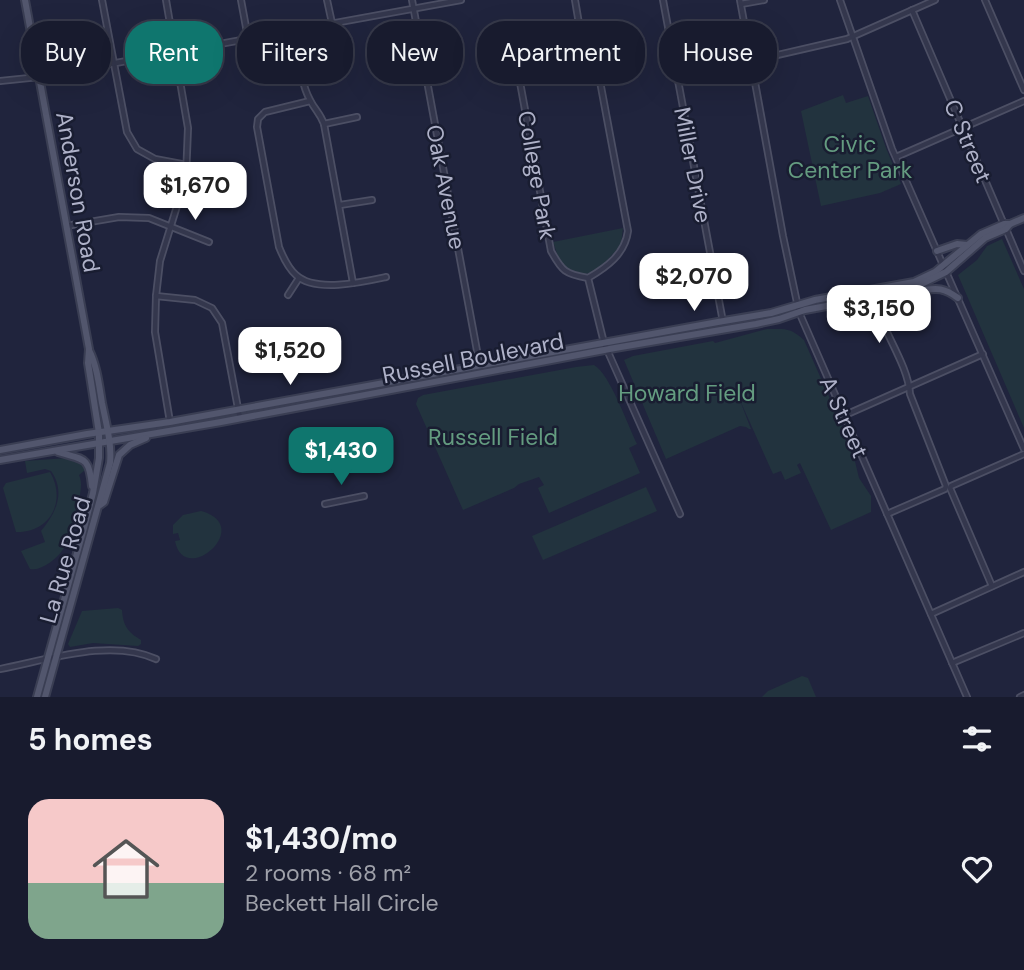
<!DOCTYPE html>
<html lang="en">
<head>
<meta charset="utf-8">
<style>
  body { margin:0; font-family:"DM Sans",sans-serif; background:#25283a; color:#f1f3f6; height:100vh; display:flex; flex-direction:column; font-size:26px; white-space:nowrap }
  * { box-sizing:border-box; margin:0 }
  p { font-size:23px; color:#9fa1aa }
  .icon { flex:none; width:38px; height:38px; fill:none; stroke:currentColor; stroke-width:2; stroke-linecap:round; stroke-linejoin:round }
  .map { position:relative; height:697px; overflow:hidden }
  .details { display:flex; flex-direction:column; background:#181b2e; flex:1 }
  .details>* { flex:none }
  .guide { position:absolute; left:21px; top:21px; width:984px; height:63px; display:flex; gap:14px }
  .price { position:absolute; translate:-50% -60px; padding:0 16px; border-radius:14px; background:#fff; color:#222; font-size:23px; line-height:46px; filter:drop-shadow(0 2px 4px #0008) }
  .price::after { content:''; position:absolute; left:50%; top:42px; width:21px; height:16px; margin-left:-10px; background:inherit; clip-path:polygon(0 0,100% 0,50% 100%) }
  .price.selected { background:#0f766e; color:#fff }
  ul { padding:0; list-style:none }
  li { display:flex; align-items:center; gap:21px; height:175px; padding:0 28px }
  li span { display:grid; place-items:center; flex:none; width:196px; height:140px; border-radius:21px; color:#555 }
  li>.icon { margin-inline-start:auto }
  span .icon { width:84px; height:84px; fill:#fffc; stroke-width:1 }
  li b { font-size:30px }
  h2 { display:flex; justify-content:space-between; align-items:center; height:84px; padding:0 28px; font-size:30px }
  .chip { padding:0 24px; border-radius:28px; background:#181b2e; box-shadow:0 7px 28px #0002,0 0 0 2px #36394a; font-size:24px; line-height:63px }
  .chip.selected { background:#0f766e; color:#fff }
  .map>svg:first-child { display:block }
  .green { fill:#22333e }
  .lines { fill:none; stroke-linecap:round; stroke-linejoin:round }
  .minor-casing { stroke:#4c4f64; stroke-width:8 }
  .major-casing { stroke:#3a3e53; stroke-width:10 }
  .minor { stroke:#34374d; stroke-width:4.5 }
  .major { stroke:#52566d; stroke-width:6 }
  .labels { text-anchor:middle; stroke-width:5; stroke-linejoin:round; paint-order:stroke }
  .street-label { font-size:23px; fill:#afb2c9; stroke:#191d31 }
  .park-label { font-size:23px; fill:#649c80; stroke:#191d31 }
</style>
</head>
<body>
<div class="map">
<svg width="1024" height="697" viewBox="0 0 1024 697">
  <rect width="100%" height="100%" fill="#20243d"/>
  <!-- green -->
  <g class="green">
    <polygon points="843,95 846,103 868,96 886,148 901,184 880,193 821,206 801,111"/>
    <polygon points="623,228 621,245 600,268 590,273 584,274 565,268 560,262 553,242"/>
    <polygon points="1002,239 1024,289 1024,428 958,275 977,260 987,246"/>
    <path d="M 767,329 C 785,329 790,327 804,340 L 852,449 L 859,478 L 871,496 L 871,512 L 831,530 L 800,463 L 797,465 L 801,473 L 785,480 L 781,471 L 773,474 L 739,398 L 751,429 L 749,429 L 746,427 L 740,426 L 666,459 L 624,360 L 633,356 L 713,341 L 715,343 Z"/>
    <path d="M 594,365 C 610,374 628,426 637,444 L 629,448 L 640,473 L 549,513 L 538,488 L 544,485 L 539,477 L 519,484 L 514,488 L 463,510 L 416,404 L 418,398 L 423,395 L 576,367 Z"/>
    <path d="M 67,458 L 79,461 L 85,468 L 85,470 L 79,475 C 83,484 80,492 79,502 C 75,527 69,552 46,565 C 40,568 37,570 30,569 L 21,551 L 45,542 L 41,531 C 56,513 66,492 51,471 L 45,469 L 27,473 L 25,461 Z"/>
    <path d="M 50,472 C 67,501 50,533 16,532 L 3,488 L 6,483 Z"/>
    <polygon points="646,487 657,511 543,560 532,536"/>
    <path d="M 201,511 C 256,526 184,588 175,541 L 180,540 L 178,533 L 173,534 L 173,525 L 183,515 Z"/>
    <path d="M 118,608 L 122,610 C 123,626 128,632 141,640 L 141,644 L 138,646 L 93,643 L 70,647 L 68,644 L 82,611 Z"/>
    <polygon points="802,676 808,678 816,697 762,697 768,691"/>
  </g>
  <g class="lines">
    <!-- minor casing -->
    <g class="minor-casing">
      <g id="minor">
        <polyline points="102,0 127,132 137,149 155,159 187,165"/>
        <polyline points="166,0 188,128 186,177 160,261 156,296 155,332 170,422"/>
        <polyline points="241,0 248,38"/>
        <polyline points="327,0 332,23"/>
        <polyline points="412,0 480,367"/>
        <polyline points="575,0 584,53"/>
        <polyline points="663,0 723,322"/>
        <polyline points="740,0 783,236 799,312 967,697"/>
        <polyline points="840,0 892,149 1024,449"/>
        <polyline points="985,0 1024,90"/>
        <polyline points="741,4 764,0"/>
        <polyline points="912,10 1024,271"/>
        <path d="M 294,30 C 298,52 300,82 310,100 C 315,110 320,113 324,124 L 353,283"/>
        <polyline points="676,75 760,59 847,39 935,0"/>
        <polyline points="0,81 39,77 461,0"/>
        <path d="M 310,101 L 265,112 L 258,119 L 257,127 L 279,247 C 283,257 288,268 296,275 C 315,293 363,282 386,277"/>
        <polyline points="324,124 357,117"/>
        <polyline points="896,157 1024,101"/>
        <polyline points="340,205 372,200"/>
        <polyline points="66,226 119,217 149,218 209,242"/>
        <path d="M 588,278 C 565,274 562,271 551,251 L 519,77 L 526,70 L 585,58 L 596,60 L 628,231 C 625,254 607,267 588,278 L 604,343 L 680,514"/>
        <polyline points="288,295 299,278"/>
        <path d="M 873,295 C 880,328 908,363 910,394 L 946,486 L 945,489 L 887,514"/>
        <polyline points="156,296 195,300 212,308 222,323 240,419"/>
        <polyline points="843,416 983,354"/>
        <polyline points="325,504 364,496"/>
        <polyline points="992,586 950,488 951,486 1024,454"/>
        <polyline points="931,614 1024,572"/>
        <polyline points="952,663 1024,633"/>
        <path d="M 0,669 C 48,660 110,638 156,659"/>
        <polyline points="1020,697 1024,695"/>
      </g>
    </g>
    <!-- major casing -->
    <g class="major-casing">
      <g id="major">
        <polyline points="25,0 89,349 88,363 99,433 99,458 93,493 84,528 37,697"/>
        <polyline points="937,251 957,244 967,245"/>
        <path d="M 909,291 C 932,291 938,283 958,298"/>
        <polyline points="0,450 87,434 170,422 718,322 771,313 815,300 914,282 935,272 981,234 1004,224 1010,224"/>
        <path d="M 58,452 C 83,460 89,455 92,486"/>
        <polyline points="0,460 221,422 615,348 756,324 779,319 805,310 907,291 946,272 985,238 1006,229 1010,224 1024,218"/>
        <polyline points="100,505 104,502 119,455 130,445 146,438"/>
        <path d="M 45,697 L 110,463 C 112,444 106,423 102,403 C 99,385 97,366 89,350"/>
      </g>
    </g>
    <!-- minor -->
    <use href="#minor" class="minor"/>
    <!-- major -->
    <use href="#major" class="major"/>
  </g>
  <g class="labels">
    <!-- street labels -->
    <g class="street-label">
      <text transform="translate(968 141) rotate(67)" y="8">C Street</text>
      <text transform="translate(693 165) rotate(79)" y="8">Miller Drive</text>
      <text transform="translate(537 175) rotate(80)" y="8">College Park</text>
      <text transform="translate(446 187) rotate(79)" y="8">Oak Avenue</text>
      <text transform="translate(78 192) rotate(80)" y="8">Anderson Road</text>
      <text transform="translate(473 358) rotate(-11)" y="8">Russell Boulevard</text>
      <text transform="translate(844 417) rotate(66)" y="8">A Street</text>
      <text transform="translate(65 560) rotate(-74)" y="8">La Rue Road</text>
    </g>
    <!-- park labels -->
    <g class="park-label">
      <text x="850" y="152">Civic<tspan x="850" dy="26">Center Park</tspan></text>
      <text x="687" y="401">Howard Field</text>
      <text x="493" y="445">Russell Field</text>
    </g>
  </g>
</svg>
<b class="price" style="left:195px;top:222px">$1,670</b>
<b class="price" style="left:694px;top:313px">$2,070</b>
<b class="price" style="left:879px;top:345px">$3,150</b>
<b class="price" style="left:290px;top:387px">$1,520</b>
<b class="price selected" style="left:341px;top:487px">$1,430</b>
<div class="guide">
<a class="chip">Buy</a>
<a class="chip selected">Rent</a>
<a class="chip">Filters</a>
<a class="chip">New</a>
<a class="chip">Apartment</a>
<a class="chip">House</a>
</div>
</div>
<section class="details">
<h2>5 homes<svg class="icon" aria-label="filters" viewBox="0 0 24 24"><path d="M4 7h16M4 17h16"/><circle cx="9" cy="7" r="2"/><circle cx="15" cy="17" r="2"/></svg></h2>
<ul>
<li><span style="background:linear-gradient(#f6c9c9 60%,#7fa58c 0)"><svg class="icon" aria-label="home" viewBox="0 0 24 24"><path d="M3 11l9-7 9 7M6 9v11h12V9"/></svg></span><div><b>$1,430/mo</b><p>2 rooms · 68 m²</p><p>Beckett Hall Circle</p></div><svg class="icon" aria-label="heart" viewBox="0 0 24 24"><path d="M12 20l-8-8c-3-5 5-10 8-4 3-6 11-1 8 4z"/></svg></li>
</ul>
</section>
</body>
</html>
